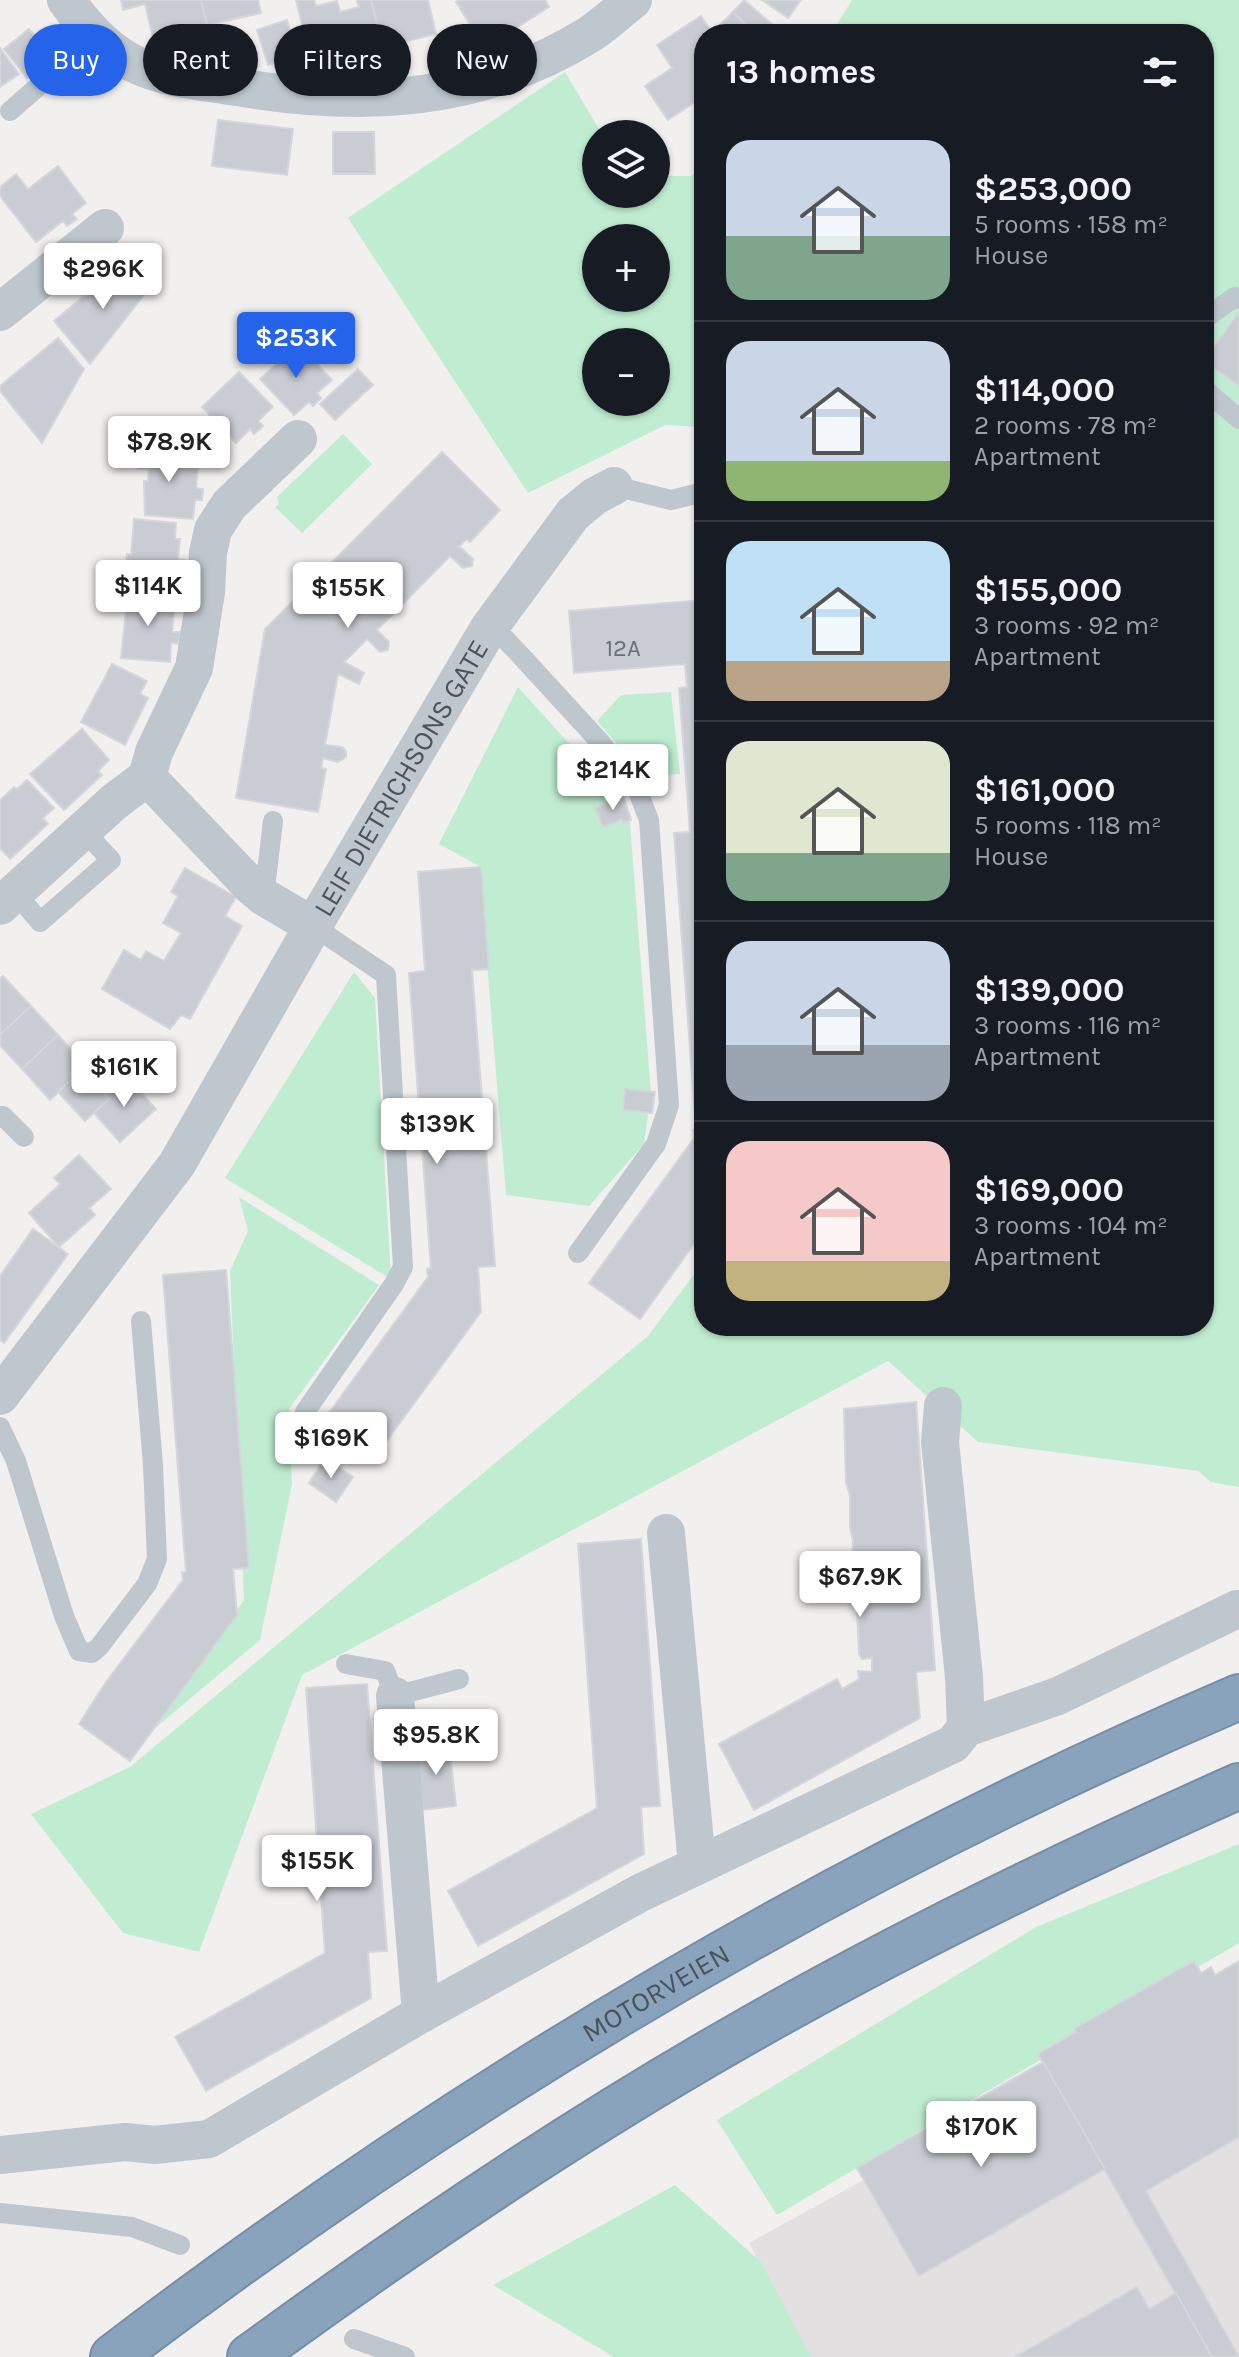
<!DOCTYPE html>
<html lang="en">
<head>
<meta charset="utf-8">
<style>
  body { margin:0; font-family:Karla,sans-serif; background:#242831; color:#f1f3f6; height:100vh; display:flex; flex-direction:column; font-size:30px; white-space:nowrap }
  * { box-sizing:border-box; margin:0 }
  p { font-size:26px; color:#9ea1a6 }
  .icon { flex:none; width:44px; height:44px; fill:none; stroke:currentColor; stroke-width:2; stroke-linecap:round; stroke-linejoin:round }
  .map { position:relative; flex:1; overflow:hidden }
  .sheet { position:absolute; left:694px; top:24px; width:520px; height:1312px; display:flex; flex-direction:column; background:#171b24; border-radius:32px; box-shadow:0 2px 6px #0004 }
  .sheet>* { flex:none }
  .banner { position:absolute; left:24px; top:24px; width:550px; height:72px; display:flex; gap:16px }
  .tools { position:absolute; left:582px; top:120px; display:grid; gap:16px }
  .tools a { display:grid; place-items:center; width:88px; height:88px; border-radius:50%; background:#171b24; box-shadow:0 2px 6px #0004; font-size:40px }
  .price { position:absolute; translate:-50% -68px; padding:0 18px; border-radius:8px; background:#fff; color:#222; font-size:26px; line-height:52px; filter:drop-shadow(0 2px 4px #0008) }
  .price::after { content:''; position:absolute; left:50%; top:48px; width:24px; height:18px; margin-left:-12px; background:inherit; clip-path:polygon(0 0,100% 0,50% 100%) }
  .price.current { background:#2563eb; color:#fff }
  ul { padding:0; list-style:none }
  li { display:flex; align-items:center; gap:24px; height:200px; padding:0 32px }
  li+li { border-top:2px solid #363941 }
  li span { display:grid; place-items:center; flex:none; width:224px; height:160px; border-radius:24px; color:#555 }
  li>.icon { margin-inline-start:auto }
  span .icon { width:96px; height:96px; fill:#fffc; stroke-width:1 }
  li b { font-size:34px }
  h2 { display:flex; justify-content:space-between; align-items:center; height:96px; padding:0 32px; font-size:34px }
  .pill { padding:0 28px; border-radius:36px; background:#171b24; box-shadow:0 2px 6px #0004; font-size:28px; line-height:72px }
  .pill.current { background:#2563eb; color:#fff }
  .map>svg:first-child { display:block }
  .education { fill:#e3e0e1 }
  .green { fill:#c0edd1; fill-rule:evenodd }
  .building { fill:#c9ccd2; stroke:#d4d6db; stroke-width:2 }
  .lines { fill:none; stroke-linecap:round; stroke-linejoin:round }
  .motorway-casing { stroke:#748ea8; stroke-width:48 }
  .service { stroke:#bec7ce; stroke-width:20 }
  .minor { stroke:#bec7ce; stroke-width:38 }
  .motorway { stroke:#89a3bc; stroke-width:44 }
  .labels { text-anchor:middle; stroke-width:6; stroke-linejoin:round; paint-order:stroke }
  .number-label { font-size:24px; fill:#68717a }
  .street-label { font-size:28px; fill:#48535c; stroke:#fff }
</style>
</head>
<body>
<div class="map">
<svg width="1239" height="2357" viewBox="0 0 1239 2357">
  <rect width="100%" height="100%" fill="#f2efef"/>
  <!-- education -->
  <polygon class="education" points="1239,1974 1239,2357 810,2357 749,2243"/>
  <!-- green -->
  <g class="green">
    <polygon points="852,0 1239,0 1239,1487 1211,1482 1198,1471 978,1442 888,1361 302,1675 199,1952 123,1933 31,1814 130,1767 648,1336 704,1261 704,1326 1204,1326 1204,34 831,34"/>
    <path d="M 565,72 L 602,134 L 596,134 L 596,194 L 656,194 L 656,176 L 691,176 L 704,165 L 704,427 L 665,425 L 528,493 L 348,218 ZM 596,238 L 656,238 L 656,298 L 596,298 ZM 596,342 L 656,342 L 656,402 L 596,402 Z"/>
    <polygon points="343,434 372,464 302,533 275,507 279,504 277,497"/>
    <polygon points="518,687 629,810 651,1094 644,1144 589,1206 506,1195 479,866 439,844"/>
    <polygon points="671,692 680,774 645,776 597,721 621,695"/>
    <polygon points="354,972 375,998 391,1279 225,1178"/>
    <polygon points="239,1197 379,1285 289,1409 292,1484 260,1640 154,1729 244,1600 230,1271 248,1231"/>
    <polygon points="1239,1844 1239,1943 777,2215 717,2120 1036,1927"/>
    <polygon points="675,2185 761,2262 811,2357 614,2357 493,2285"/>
  </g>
  <!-- building -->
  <g class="building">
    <polygon points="121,0 201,0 207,25 153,38 145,4 123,10"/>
    <polygon points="201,0 258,0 261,13 207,25"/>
    <polygon points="296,0 314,0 316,6 337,1 340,12 359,7 357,0 371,0 383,47 327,61 318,25 303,29"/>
    <polygon points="371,0 428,0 436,34 383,47"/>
    <polygon points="459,0 545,0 549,7 502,37 500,34 483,45 456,2"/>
    <polygon points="744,0 773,25 765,34 757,34 733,12"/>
    <polygon points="762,0 801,0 788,18"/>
    <polygon points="733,12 754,34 729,34 720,25"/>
    <polygon points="701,16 713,34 704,34 704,96 668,120 645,86 672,68 657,45"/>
    <polygon points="287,20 297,56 268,65 257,30"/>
    <polygon points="29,29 53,58 27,78 4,49"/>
    <polygon points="0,48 19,74 0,87"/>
    <polygon points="218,120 293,129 287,175 212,166"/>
    <polygon points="333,132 374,132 375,174 333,174"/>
    <polygon points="58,166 86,203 72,214 77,219 67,226 63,221 36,242 0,196 0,187 16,174 28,189"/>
    <polygon points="128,260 150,287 90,364 54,321"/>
    <polygon points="1239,312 1239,386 1204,361"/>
    <polygon points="58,338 84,369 42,443 0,391 0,386"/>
    <polygon points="298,344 332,380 317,393 321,398 313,406 309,402 294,415 260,379"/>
    <polygon points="358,369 373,385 335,420 320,404"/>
    <polygon points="239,372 273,407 258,421 263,426 254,434 250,429 236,443 202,407"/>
    <polygon points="140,447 180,450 179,466 198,468 196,488 203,489 202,500 195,500 193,519 145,515 144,481 148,481 149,469 138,468"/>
    <polygon points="442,452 500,510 470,542 467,539 459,546 473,559 472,566 463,568 450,556 377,630 389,642 388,650 380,652 367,639 344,662 364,673 359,684 338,674 325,745 342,747 346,751 346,757 338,762 323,758 321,768 326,769 318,812 236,798 265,629"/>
    <polygon points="134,519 176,523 175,539 180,539 178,559 186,560 185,571 178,571 176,590 127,586 128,568 125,568 127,554 131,555"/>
    <polygon points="128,592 167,595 166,610 174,611 172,632 180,632 179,644 171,643 170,662 121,658"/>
    <polygon points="704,600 704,663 702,663 704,1230 640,1319 589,1283 694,1138 693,1130 696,1129 674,833 690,832 679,688 687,687 685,664 574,673 569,611"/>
    <polygon points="112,664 147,681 140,694 148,698 125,745 81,722"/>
    <polygon points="82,729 109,760 98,771 102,775 64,810 30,774"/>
    <polygon points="27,780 54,808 43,818 48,824 10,859 0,848 0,800 14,787 17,789"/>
    <polygon points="623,796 631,820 624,823 622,819 603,827 595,808"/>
    <polygon points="481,867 489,969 472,970 495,1266 478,1267 481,1312 374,1458 323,1421 428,1277 427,1269 431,1268 409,973 425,971 418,872"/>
    <polygon points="185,868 236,897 225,916 242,926 190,1019 181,1015 170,1029 102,989 124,950 141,960 146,951 164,961 181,933 163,923 178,896 171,892"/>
    <polygon points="3,976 31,1006 0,1035 0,979"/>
    <polygon points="31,1006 58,1035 22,1069 0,1045 0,1035"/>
    <polygon points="58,1035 83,1063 70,1074 74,1077 50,1100 22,1069"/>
    <polygon points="92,1055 118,1083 105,1095 109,1099 85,1121 58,1092 74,1077 70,1074"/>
    <polygon points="126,1076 156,1109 120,1142 94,1113 109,1099 105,1095"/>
    <polygon points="625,1089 655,1092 652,1113 623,1110"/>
    <polygon points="79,1155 111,1189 89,1208 95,1215 59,1247 29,1213 60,1184 54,1178"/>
    <polygon points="33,1229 68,1254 4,1343 0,1340 0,1276"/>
    <polygon points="226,1270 249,1568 233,1569 237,1615 130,1761 79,1724 106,1682 183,1580 182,1572 186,1572 163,1275"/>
    <polygon points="916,1402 935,1670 916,1672 920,1718 754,1810 719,1744 837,1679 842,1689 859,1679 858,1671 872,1672 872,1658 862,1659 859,1654 856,1586 852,1571 853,1541 850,1527 850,1496 846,1483 844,1409"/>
    <polygon points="325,1458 353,1477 336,1502 309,1483"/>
    <polygon points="641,1539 660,1806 641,1807 644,1854 478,1946 448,1891 597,1808 578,1544"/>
    <polygon points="367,1684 387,1951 368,1952 371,1998 206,2091 175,2037 325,1953 306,1688"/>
    <polygon points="449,1744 456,1806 423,1810 416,1748"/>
    <polygon points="1194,1961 1201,1973 1211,1967 1215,1975 1239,1961 1239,2137 1146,2191 1239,2357 1212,2357 1038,2054 1076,2032 1074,2029"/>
    <polygon points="1043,2062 1105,2169 919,2276 857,2168"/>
    <polygon points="1137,2287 1149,2309 1176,2293 1212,2357 1015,2357"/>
  </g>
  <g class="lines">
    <!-- motorway casing -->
    <g class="motorway-casing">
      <g id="motorway">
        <path id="s2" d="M 113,2357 C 462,2091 835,1870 1239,1697"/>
        <path d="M 250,2357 C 406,2243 567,2134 735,2038 C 898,1944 1068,1862 1239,1786"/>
      </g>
    </g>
    <!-- service -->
    <g class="service">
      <polyline points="10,111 62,66 84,26"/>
      <polyline points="1204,319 1235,297 1239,299"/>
      <polyline points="1204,389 1239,419"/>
      <polyline points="614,486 671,500 704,492"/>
      <polyline points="489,628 504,638 523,658 601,743 637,789 649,820 669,1105 656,1144 578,1253"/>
      <polyline points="15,892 40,922 111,860 84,831"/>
      <polyline points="264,897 273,821"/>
      <polyline points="0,1116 3,1116 24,1137"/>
      <polyline points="0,1427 16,1461 64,1616 79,1651 92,1653 99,1647 147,1584 157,1559 153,1465 141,1321"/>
      <polyline points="303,1447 305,1412 394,1284 403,1267 386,975 313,926"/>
      <polyline points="346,1664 385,1671 395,1696 459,1679"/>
      <polyline points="0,2213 132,2227 180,2245"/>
      <polyline points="354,2339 405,2357"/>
    </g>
    <!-- minor -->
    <g class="minor">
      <path d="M 66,0 C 121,76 156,75 243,88 C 366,108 481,102 590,34 C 605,24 619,11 633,0"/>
      <polyline points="0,312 105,228"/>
      <polyline points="147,777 251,886 264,897 313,926"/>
      <polyline points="0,906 114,802 147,777 154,752 194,668 206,592 208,553 213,530 229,505 298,439"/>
      <path id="s1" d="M 0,1396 L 177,1164 L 313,926 L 489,628 L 573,514 L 595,496 L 614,486"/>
      <polyline points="943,1406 940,1442 964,1677 966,1728"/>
      <polyline points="666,1533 697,1864"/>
      <polyline points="395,1696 421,2014"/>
      <polyline points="0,2155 125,2142 155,2145 209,2139 421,2014 640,1893 953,1744 966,1728 1058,1696 1237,1609"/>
    </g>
    <!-- motorway -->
    <use href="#motorway" class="motorway"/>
  </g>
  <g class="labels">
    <!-- number labels -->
    <g class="number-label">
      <text x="623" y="656">12A</text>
    </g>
    <!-- street labels -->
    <g class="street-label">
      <text dy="10" stroke="none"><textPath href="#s1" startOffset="738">LEIF DIETRICHSONS GATE</textPath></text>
      <text dy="10" stroke="none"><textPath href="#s2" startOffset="654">MOTORVEIEN</textPath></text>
    </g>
  </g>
</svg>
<div class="tools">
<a><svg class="icon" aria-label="layers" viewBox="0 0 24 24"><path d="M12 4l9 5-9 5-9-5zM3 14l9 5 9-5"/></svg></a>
<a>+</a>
<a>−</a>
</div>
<b class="price" style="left:103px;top:311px">$296K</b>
<b class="price current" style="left:296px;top:380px">$253K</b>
<b class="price" style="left:169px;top:484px">$78.9K</b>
<b class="price" style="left:148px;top:628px">$114K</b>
<b class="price" style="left:348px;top:630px">$155K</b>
<b class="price" style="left:613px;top:812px">$214K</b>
<b class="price" style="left:124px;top:1109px">$161K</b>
<b class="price" style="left:437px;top:1166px">$139K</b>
<b class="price" style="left:331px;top:1480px">$169K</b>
<b class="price" style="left:860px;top:1619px">$67.9K</b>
<b class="price" style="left:436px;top:1777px">$95.8K</b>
<b class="price" style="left:317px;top:1903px">$155K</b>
<b class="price" style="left:981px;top:2169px">$170K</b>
<div class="banner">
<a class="pill current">Buy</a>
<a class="pill">Rent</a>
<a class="pill">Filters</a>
<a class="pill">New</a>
</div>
<section class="sheet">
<h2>13 homes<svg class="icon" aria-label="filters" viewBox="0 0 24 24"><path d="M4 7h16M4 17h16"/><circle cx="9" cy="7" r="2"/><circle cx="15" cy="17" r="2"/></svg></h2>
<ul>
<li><span style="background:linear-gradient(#c9d6e8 60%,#7fa58c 0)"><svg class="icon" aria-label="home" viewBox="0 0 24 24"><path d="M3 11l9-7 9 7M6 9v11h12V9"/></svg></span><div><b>$253,000</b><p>5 rooms · 158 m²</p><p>House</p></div></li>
<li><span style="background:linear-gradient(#c9d6e8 75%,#8fb573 0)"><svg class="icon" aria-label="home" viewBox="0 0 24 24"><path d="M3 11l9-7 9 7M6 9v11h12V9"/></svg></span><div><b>$114,000</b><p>2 rooms · 78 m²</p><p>Apartment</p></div></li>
<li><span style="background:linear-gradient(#bfe0f5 75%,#b9a48a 0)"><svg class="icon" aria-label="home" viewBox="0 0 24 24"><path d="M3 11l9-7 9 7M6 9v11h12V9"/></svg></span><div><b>$155,000</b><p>3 rooms · 92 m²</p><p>Apartment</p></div></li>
<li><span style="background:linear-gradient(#dfe7d0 70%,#7fa58c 0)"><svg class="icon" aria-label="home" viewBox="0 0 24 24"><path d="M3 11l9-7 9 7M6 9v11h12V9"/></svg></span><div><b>$161,000</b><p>5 rooms · 118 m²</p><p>House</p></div></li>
<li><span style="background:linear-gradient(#c9d6e8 65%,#9aa5b1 0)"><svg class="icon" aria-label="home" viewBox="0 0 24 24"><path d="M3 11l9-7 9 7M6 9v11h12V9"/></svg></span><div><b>$139,000</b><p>3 rooms · 116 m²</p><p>Apartment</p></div></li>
<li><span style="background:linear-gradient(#f6c9c9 75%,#c2b280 0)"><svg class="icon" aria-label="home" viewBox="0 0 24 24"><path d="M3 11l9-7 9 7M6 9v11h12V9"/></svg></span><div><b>$169,000</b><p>3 rooms · 104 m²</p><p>Apartment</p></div></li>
</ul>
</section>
</div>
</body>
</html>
